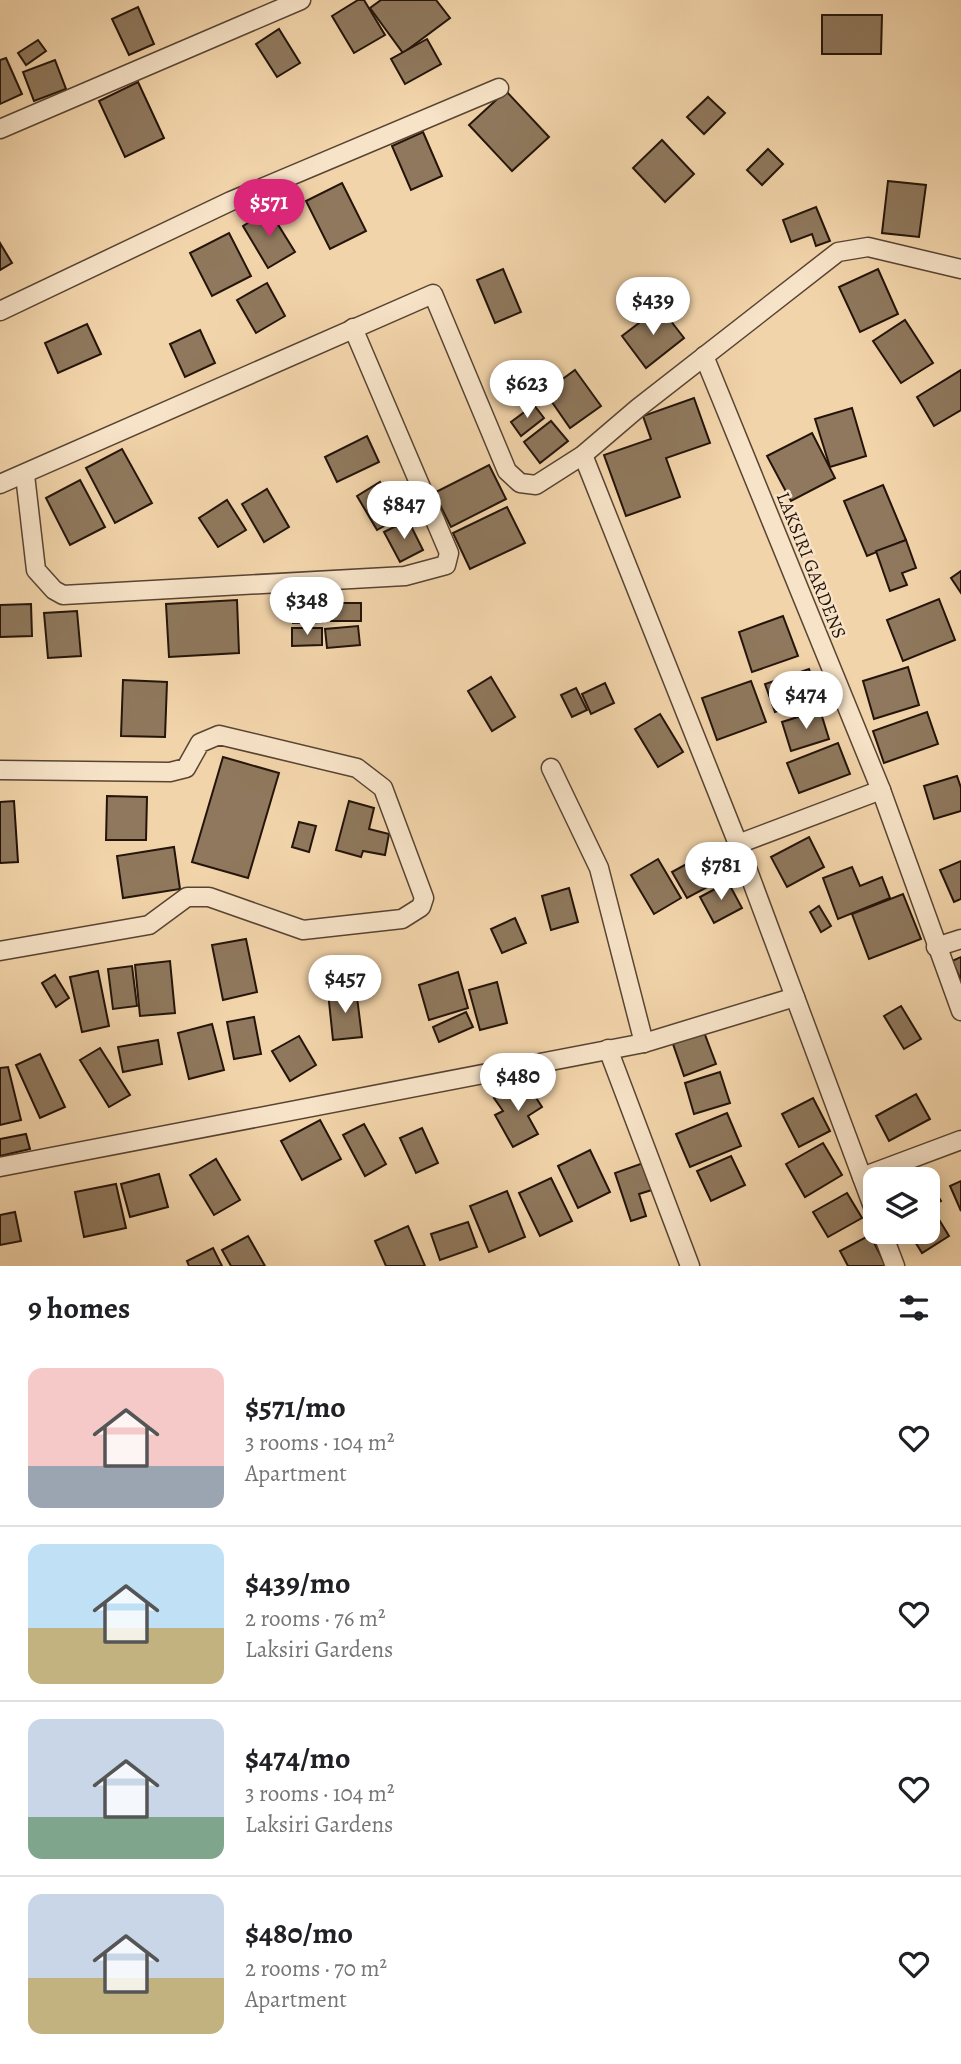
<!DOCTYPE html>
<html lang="en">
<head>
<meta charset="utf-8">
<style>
  body { margin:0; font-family:Alegreya,serif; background:#f6f6f6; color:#202124; height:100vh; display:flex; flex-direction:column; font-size:26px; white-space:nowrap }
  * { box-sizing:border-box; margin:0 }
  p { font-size:23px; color:#757577 }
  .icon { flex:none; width:38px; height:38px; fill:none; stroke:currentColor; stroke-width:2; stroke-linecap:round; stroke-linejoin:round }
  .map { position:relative; height:1266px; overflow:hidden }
  .sheet { display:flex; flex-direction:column; background:#fff; flex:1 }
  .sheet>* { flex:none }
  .buttons { position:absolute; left:863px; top:1167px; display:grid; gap:14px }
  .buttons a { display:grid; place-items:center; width:77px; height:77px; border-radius:14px; background:#fff; box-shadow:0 4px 18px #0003; font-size:35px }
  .price { position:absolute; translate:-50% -60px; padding:0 16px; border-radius:24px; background:#fff; color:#222; font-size:23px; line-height:46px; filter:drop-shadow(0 2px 4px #0008) }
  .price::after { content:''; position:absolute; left:50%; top:42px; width:21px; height:16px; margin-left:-10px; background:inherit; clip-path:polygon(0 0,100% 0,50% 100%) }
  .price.current { background:#db2777; color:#fff }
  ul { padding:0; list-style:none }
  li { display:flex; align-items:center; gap:21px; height:175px; padding:0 28px }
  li+li { border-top:2px solid #e0e0e0 }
  li span { display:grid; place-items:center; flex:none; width:196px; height:140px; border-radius:14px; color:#555 }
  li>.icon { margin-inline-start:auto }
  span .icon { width:84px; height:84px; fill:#fffc; stroke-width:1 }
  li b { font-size:30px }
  h2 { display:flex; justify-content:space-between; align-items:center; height:84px; padding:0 28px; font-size:30px }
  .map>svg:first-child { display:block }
  .building { fill:#8f785d; stroke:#24140a; stroke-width:2 }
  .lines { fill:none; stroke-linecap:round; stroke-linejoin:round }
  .minor-casing { stroke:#584432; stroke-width:21 }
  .minor { stroke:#f7e3c8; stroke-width:18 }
  .labels { text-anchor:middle; stroke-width:5; stroke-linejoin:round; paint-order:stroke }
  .street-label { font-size:19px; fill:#24140a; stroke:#f7e3c8 }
</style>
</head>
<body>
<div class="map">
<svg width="961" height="1266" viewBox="0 0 961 1266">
  <rect width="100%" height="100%" fill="#f2d4aa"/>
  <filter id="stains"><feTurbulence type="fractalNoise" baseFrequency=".00286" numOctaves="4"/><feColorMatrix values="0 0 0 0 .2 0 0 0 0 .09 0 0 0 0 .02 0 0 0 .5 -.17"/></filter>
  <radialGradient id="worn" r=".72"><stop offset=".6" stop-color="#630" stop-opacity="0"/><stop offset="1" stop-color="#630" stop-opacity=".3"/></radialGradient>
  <!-- building -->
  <g class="building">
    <polygon points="358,0 364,0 385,35 354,53 332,16"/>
    <polygon points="381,0 436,0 450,18 403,53 370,8"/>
    <polygon points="138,7 154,44 129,55 112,19"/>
    <polygon points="822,15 882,15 881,54 822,54"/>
    <polygon points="279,29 300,63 277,77 256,44"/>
    <polygon points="427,39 441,64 405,84 391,59"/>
    <polygon points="38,40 46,51 26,65 18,53"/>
    <polygon points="6,58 22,94 0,104 0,60"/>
    <polygon points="55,60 66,89 34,101 23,72"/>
    <polygon points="138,82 164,138 125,157 99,101"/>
    <polygon points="506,91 549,137 512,171 469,125"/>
    <polygon points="708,97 725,113 704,134 687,117"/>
    <polygon points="423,132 442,176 411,190 392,146"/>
    <polygon points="662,140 694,174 665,202 633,168"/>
    <polygon points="768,149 783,164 762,185 747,170"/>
    <polygon points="888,181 926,185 919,237 882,233"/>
    <polygon points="342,183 366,231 330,249 306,201"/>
    <polygon points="816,207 830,241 816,246 812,234 791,242 783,220"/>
    <polygon points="269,210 295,252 268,268 243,226"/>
    <polygon points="229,233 251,276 212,296 190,253"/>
    <polygon points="0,243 12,263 0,270"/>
    <polygon points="503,269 521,312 495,323 477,280"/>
    <polygon points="878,269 898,314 860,332 839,287"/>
    <polygon points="267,283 285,316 256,333 237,300"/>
    <polygon points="660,307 684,338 646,368 622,336"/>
    <polygon points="905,320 933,363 901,383 873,341"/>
    <polygon points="87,324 101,354 58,373 45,343"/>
    <polygon points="200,330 215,363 185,377 170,344"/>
    <polygon points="575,370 601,406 570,428 545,392"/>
    <polygon points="961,370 961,410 934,426 917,397"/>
    <polygon points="694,398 710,443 666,458 680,497 626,516 604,455 651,439 643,416"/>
    <polygon points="534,405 544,418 521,436 511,422"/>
    <polygon points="852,408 866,456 830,467 815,419"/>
    <polygon points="551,421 568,441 540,463 524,442"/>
    <polygon points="812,433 835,478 791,501 767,456"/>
    <polygon points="367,436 379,462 337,482 325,457"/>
    <polygon points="122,449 152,503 115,523 86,468"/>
    <polygon points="489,465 506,499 451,527 434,493"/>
    <polygon points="80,480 105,527 70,545 46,498"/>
    <polygon points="380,482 400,517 377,530 357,496"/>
    <polygon points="883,485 906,540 867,556 844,501"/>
    <polygon points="267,489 289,527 264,542 242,504"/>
    <polygon points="227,500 246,530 218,547 199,518"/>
    <polygon points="507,507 525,543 470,569 453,533"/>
    <polygon points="408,520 423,550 400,562 384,532"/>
    <polygon points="906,540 916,568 902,573 907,585 890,591 876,551"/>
    <polygon points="961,571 961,593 951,578"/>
    <polygon points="939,599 955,640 903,661 887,620"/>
    <polygon points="237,600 239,653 169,657 166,604"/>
    <rect x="331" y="603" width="30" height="18"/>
    <polygon points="31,604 32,636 0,637 0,605"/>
    <polygon points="293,605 323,605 323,622 293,623"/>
    <polygon points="77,611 81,656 48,658 44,613"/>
    <polygon points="783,616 798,656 752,672 739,632"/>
    <polygon points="358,626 360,645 327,648 325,629"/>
    <polygon points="292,628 322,628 322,645 292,646"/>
    <polygon points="908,667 919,705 874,719 863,681"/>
    <polygon points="809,669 819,697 775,712 765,684"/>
    <polygon points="491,677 515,717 492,731 468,691"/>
    <polygon points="123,680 167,682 165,737 121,736"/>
    <polygon points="751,681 766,722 717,740 702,698"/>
    <polygon points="605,683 614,703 591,714 582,694"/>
    <polygon points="576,688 587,710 572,717 561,695"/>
    <polygon points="820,710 829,739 791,751 782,722"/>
    <polygon points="927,712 938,744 884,763 873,731"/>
    <polygon points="660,714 683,752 658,767 635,729"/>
    <polygon points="838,743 850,774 799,793 787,763"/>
    <polygon points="223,757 279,773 248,878 192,862"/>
    <polygon points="957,776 961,788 961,811 934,819 924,786"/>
    <polygon points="107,796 147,797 146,840 106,840"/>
    <polygon points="14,801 18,862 0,863 0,802"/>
    <polygon points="349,801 374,808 369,829 389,834 385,855 363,851 361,857 336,850"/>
    <polygon points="299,822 316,826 309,852 292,847"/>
    <polygon points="809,837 824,867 787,887 771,857"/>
    <polygon points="174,847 180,889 123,898 117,856"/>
    <polygon points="714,849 728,876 687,898 672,872"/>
    <polygon points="658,859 681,898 654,914 631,875"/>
    <polygon points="961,861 961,899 954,902 940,870"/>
    <polygon points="852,867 860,886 882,877 890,898 838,919 823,878"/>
    <polygon points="728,882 742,908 714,923 700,897"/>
    <polygon points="569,888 578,922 551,930 542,896"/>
    <polygon points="903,894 921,939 869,959 852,914"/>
    <polygon points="819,906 831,926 821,932 810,912"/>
    <polygon points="515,918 526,943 502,953 491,929"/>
    <polygon points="246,939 257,992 223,1000 212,945"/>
    <polygon points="961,957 961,980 952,961"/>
    <polygon points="170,961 175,1013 140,1016 135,965"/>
    <polygon points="132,966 137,1006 113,1009 108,969"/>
    <polygon points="98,971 109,1026 82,1032 70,977"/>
    <polygon points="458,972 468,1008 429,1020 419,985"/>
    <polygon points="55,975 69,998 56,1007 42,983"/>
    <polygon points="497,982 507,1023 480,1030 469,990"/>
    <polygon points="356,989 362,1037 333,1040 328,992"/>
    <polygon points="901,1006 921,1039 904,1049 884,1016"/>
    <polygon points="466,1012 473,1027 439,1042 433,1027"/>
    <polygon points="254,1017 261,1054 234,1059 227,1022"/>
    <polygon points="212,1024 224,1070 189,1079 178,1033"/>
    <polygon points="704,1032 716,1064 684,1076 673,1044"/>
    <polygon points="299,1036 316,1065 290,1081 272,1051"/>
    <polygon points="158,1040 162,1064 123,1072 118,1047"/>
    <polygon points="100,1048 130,1095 109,1107 80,1060"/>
    <polygon points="40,1054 65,1107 40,1118 16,1065"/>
    <polygon points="8,1067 21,1120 0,1125 0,1068"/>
    <polygon points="720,1072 730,1103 694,1114 685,1083"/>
    <polygon points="524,1079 542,1107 528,1116 538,1134 513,1147 495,1115 503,1111 494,1098"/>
    <polygon points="916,1094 930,1119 889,1141 876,1116"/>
    <polygon points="813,1098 830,1131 799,1147 782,1114"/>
    <polygon points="727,1113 741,1146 690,1167 676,1134"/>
    <polygon points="320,1120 341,1159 302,1180 281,1141"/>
    <polygon points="364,1124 386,1164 365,1176 343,1135"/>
    <polygon points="422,1128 438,1163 416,1173 400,1138"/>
    <polygon points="26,1134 30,1149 0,1156 0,1139"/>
    <polygon points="823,1143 842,1175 805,1197 786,1164"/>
    <polygon points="590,1150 610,1192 578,1208 558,1166"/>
    <polygon points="731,1156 745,1185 711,1201 697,1171"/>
    <polygon points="216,1159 240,1200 214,1215 190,1175"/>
    <polygon points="646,1162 655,1189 639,1194 646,1216 631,1221 615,1173"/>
    <polygon points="159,1174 168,1207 130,1217 121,1184"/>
    <polygon points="551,1178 572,1221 540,1236 519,1193"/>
    <polygon points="928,1180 941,1201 928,1209"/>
    <polygon points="961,1181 961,1211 950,1186"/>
    <polygon points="116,1184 126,1228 84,1237 75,1192"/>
    <polygon points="507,1191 525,1237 489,1252 470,1206"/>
    <polygon points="847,1193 862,1218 828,1237 813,1212"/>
    <polygon points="15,1212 21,1241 0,1245 0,1215"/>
    <polygon points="935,1213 949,1236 922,1253 909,1232 928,1232 928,1218"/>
    <polygon points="468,1222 477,1247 440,1260 431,1234"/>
    <polygon points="408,1226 425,1266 386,1266 375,1241"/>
    <polygon points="870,1235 886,1266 848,1266 840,1251"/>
    <polygon points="248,1236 265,1266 231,1266 222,1250"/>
    <polygon points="213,1248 222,1266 189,1266 187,1261"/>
  </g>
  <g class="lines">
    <!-- minor casing -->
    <g class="minor-casing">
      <g id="minor">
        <polyline points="0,129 301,0"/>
        <polyline points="0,311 231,201 499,88"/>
        <polyline points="704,356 881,790 961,1011"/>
        <polyline points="583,455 738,844 875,1212"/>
        <polyline points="25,475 36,570 54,590 63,595 405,576 446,565 449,553 353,328"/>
        <polyline points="0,484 433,294 507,471 520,483 536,485 583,455 638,408 838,252 868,247 961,269"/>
        <polyline points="551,768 599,868 644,1043"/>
        <polyline points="0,770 170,772 186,768 200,743 219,735 357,768 383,788 424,898 421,907 402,919 303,930 209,897 187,897 149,925 0,951"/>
        <polyline points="738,844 881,790"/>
        <polyline points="936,947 961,939"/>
        <polyline points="608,1049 690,1266"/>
        <polyline points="0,1167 644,1043 795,997"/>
        <polyline points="862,1177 961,1140"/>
        <polyline points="882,1232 895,1266"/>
      </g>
    </g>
    <!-- minor -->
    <use href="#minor" class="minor"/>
  </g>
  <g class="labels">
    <!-- street labels -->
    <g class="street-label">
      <text transform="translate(812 565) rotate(68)" y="7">LAKSIRI GARDENS</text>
    </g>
  </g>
  <rect width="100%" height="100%" filter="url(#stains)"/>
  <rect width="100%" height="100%" fill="url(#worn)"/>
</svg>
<div class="buttons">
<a><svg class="icon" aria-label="layers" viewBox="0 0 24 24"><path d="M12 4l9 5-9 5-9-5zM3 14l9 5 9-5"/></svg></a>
</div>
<b class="price current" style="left:269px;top:239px">$571</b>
<b class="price" style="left:653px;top:337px">$439</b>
<b class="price" style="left:527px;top:420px">$623</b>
<b class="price" style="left:404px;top:541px">$847</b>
<b class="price" style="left:307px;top:637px">$348</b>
<b class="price" style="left:806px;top:731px">$474</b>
<b class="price" style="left:721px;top:902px">$781</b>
<b class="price" style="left:345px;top:1015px">$457</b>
<b class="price" style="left:518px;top:1113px">$480</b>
</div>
<section class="sheet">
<h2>9 homes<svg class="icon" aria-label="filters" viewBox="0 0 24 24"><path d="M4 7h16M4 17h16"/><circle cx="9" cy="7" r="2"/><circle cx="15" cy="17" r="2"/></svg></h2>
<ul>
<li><span style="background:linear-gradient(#f6c9c9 70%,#9aa5b1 0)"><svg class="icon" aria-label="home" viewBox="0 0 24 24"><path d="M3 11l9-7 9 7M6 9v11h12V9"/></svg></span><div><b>$571/mo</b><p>3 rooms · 104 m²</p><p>Apartment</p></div><svg class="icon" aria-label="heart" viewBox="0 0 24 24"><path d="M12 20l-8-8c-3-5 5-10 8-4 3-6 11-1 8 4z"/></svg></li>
<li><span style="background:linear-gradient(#bfe0f5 60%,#c2b280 0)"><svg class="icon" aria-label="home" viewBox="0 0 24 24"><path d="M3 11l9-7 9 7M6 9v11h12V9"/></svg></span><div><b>$439/mo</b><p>2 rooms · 76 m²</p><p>Laksiri Gardens</p></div><svg class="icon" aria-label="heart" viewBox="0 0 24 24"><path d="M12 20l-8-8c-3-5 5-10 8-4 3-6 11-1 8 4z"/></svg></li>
<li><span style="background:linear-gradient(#c9d6e8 70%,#7fa58c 0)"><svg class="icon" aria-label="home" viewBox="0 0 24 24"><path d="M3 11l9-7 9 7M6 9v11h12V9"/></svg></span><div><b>$474/mo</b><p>3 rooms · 104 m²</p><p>Laksiri Gardens</p></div><svg class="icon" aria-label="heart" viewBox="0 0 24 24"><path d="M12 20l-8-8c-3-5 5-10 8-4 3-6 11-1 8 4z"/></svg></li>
<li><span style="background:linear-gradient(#c9d6e8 60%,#c2b280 0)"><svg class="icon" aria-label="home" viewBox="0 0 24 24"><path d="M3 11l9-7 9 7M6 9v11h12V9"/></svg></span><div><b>$480/mo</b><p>2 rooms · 70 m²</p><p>Apartment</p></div><svg class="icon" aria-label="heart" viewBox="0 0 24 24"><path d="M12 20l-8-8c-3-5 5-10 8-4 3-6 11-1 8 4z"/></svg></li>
</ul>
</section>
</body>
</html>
